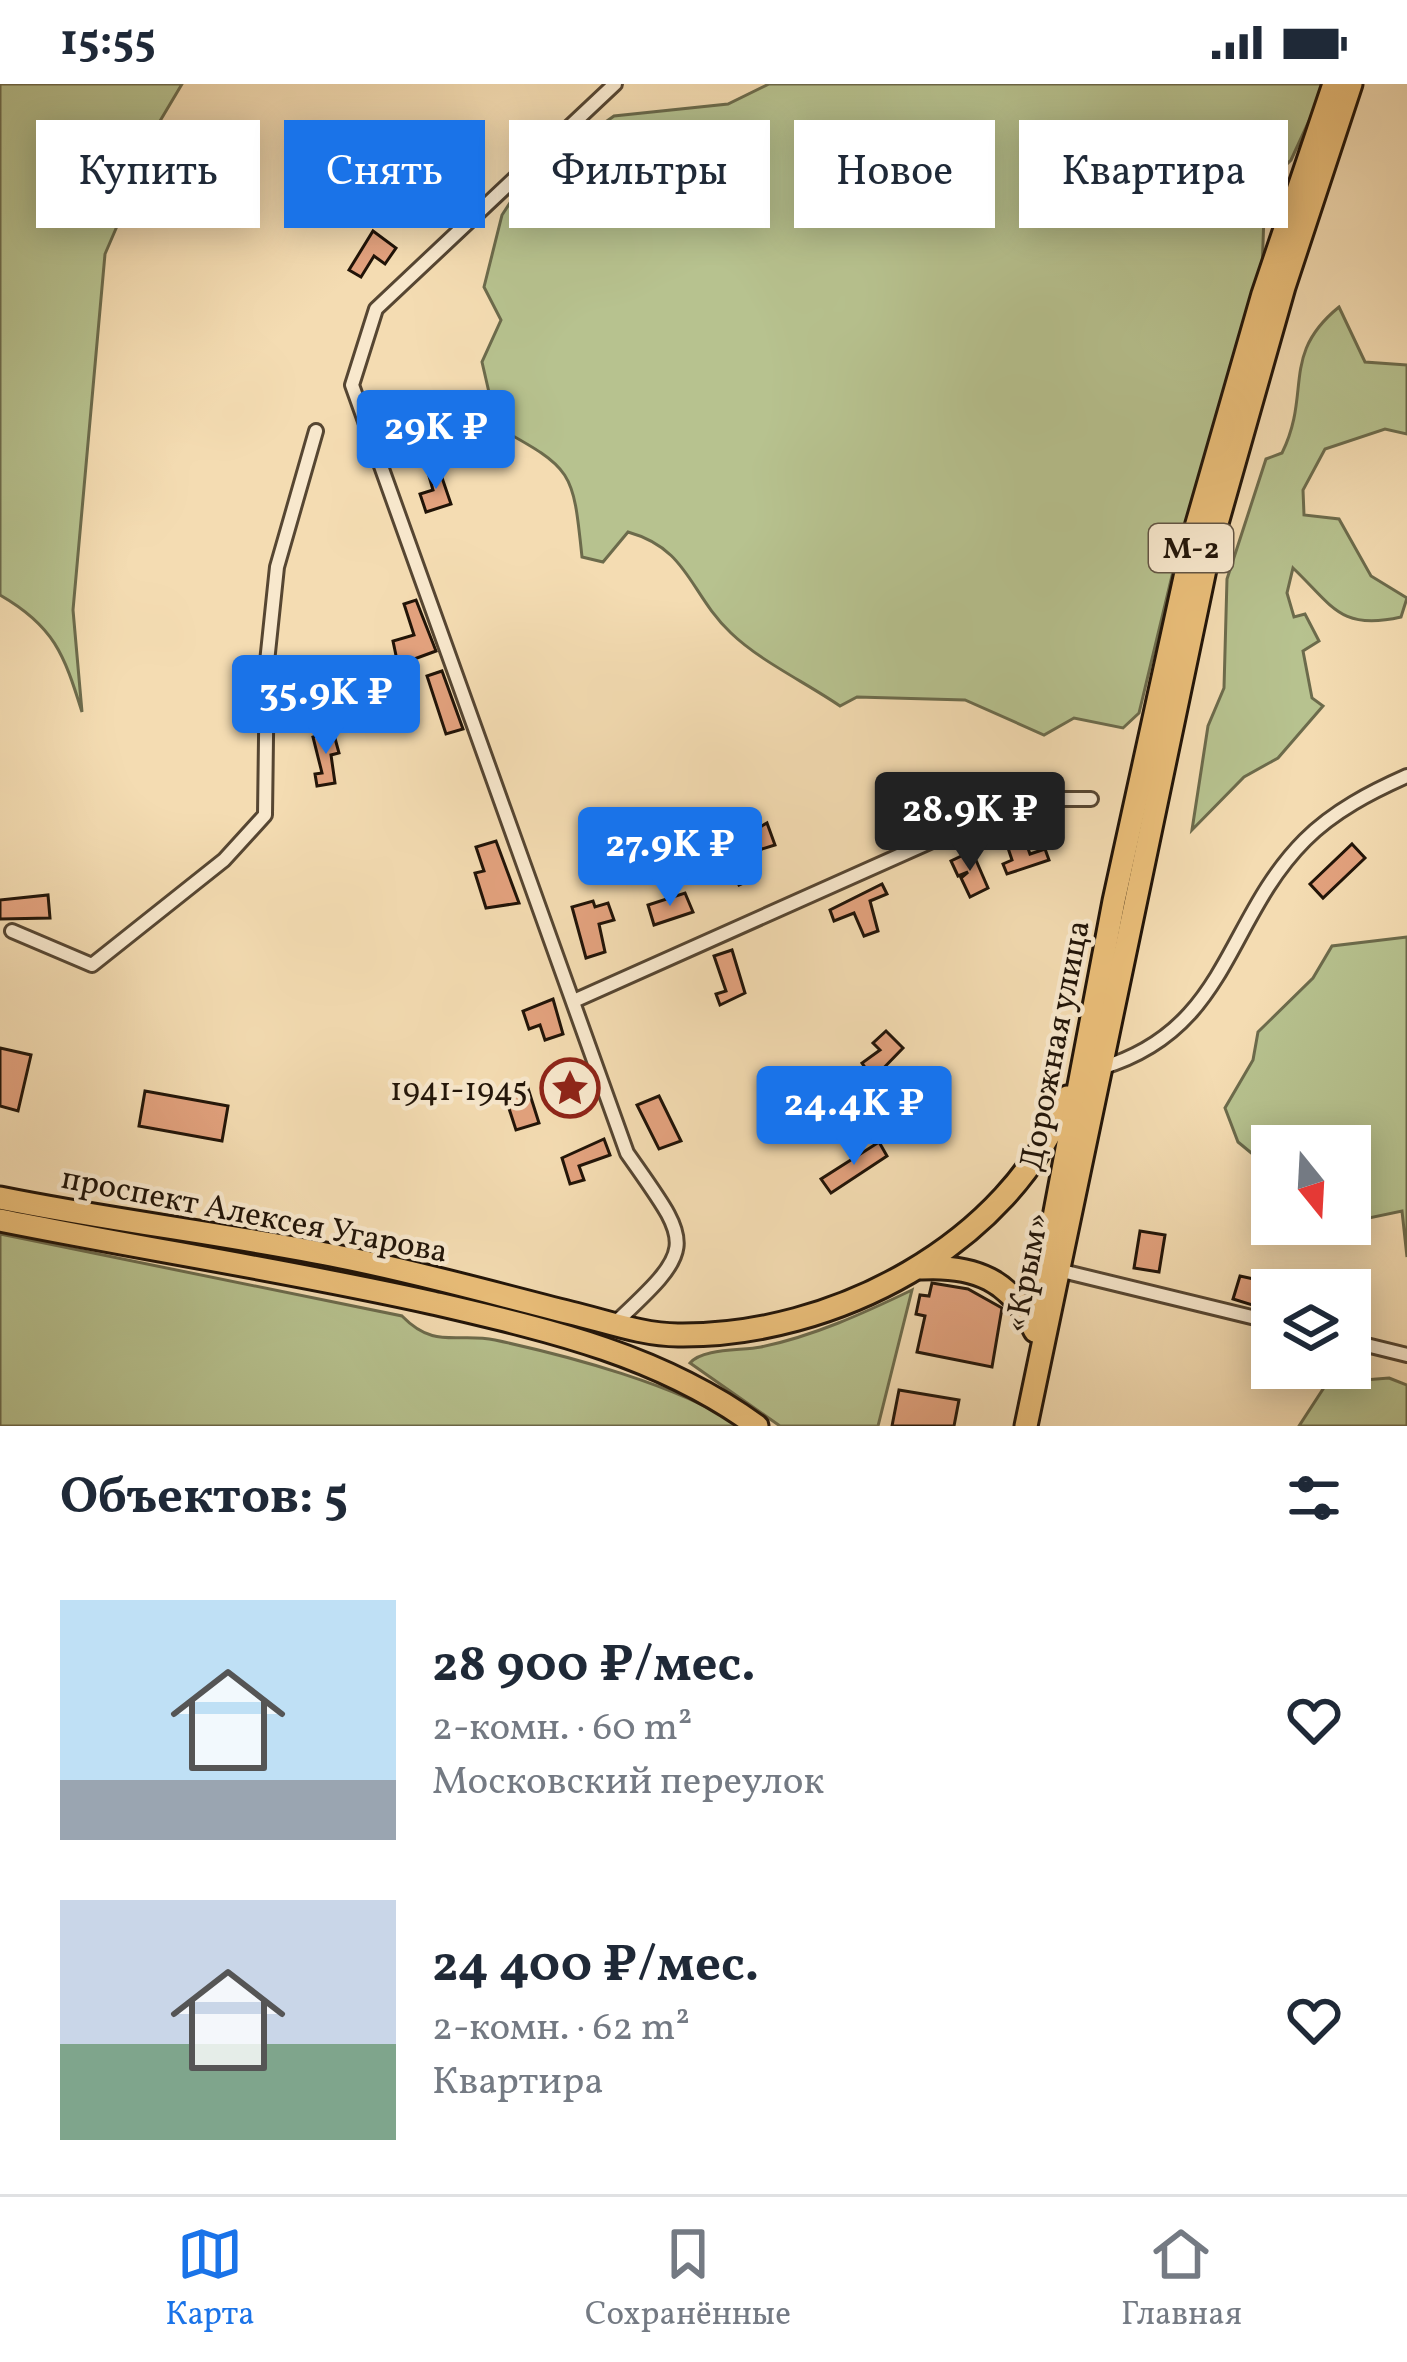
<!DOCTYPE html>
<html lang="ru">
<head>
<meta charset="utf-8">
<style>
  body { margin:0; font-family:Vollkorn,serif; background:#f6f6f7; color:#1f2937; height:100vh; display:flex; flex-direction:column; font-size:45px; white-space:nowrap }
  * { box-sizing:border-box; margin:0 }
  p { font-size:39px; color:#747a83 }
  .icon { flex:none; width:66px; height:66px; fill:none; stroke:currentColor; stroke-width:2; stroke-linecap:round; stroke-linejoin:round }
  .map { position:relative; height:1342px; overflow:hidden }
  .side { display:flex; flex-direction:column; background:#fff; flex:1 }
  .side>* { flex:none }
  .top-card { position:absolute; left:36px; top:36px; width:1335px; height:108px; display:flex; gap:24px }
  .needle { width:78px; rotate:162deg }
  .controls { position:absolute; left:1251px; top:1041px; display:grid; gap:24px }
  .controls a { display:grid; place-items:center; width:120px; height:120px; border-radius:0px; background:#fff; box-shadow:0 6px 30px #0003; font-size:60px }
  .price { position:absolute; translate:-50% -102px; padding:0 27px; border-radius:12px; background:#1a73e8; color:#fff; font-size:39px; line-height:78px; filter:drop-shadow(0 3px 6px #0008) }
  .price::after { content:''; position:absolute; left:50%; top:72px; width:36px; height:27px; margin-left:-18px; background:inherit; clip-path:polygon(0 0,100% 0,50% 100%) }
  .price.on { background:#222; color:#fff }
  ul { padding:0; list-style:none }
  li { display:flex; align-items:center; gap:36px; height:300px; padding:0 60px }
  li span { display:grid; place-items:center; flex:none; width:336px; height:240px; border-radius:0px; color:#555 }
  li>.icon { margin-inline-start:auto }
  span .icon { width:144px; height:144px; fill:#fffc; stroke-width:1 }
  li b { font-size:51px }
  h2 { display:flex; justify-content:space-between; align-items:center; height:144px; padding:0 60px; font-size:51px }
  .pill { padding:0 42px; border-radius:0px; background:#fff; box-shadow:0 6px 30px #0003; font-size:42px; line-height:108px }
  .pill.on { background:#1a73e8; color:#fff }
  .status { display:flex; justify-content:space-between; align-items:center; height:84px; padding:0 60px; background:#fff; direction:ltr }
  .status svg { height:33px; fill:currentColor }
  .menu { display:flex; justify-content:space-around; align-items:center; height:168px; border-top:3px solid #e0e1e3; background:#fff; font-size:33px; color:#747a83 }
  .menu a { display:grid; justify-items:center; gap:6px }
  .menu .on { color:#1a73e8 }
  .map>svg:first-child { display:block }
  .green { fill:#b7c28f; stroke:#6c6b4c; stroke-width:3 }
  .building { fill:#e3a27e; stroke:#211408; stroke-width:3 }
  .lines { fill:none; stroke-linecap:round; stroke-linejoin:round }
  .street-casing { stroke:#564632; stroke-width:18 }
  .primary-casing { stroke:#211408; stroke-width:27 }
  .street { stroke:#f8e8cd; stroke-width:12 }
  .primary { stroke:#eabe79; stroke-width:21 }
  .labels { text-anchor:middle; stroke-width:9; stroke-linejoin:round; paint-order:stroke }
  .shield { fill:#f8e8cd; stroke:#625443; stroke-width:3 }
  .shield-label { font-size:30px; font-weight:bold; fill:#211408 }
  .street-label { font-size:33px; fill:#211408; stroke:#f8e8cd }
  .poi-label { font-size:33px; fill:#211408; stroke:#f8e8cd; text-anchor:end }
</style>
</head>
<body>
<div class="status"><b>15:55</b><svg viewBox="0 0 49 12"><path d="M0 12V9h3v3zM5 12V6h3v6zM10 12V3h3v9zM15 12V0h3v12zM26 1h20v11H26zM47 4h2v5h-2z"/></svg></div>
<div class="map">
<svg width="1407" height="1342" viewBox="0 0 1407 1342">
  <rect width="100%" height="100%" fill="#f4dcb2"/>
  <filter id="stains"><feTurbulence type="fractalNoise" baseFrequency=".00167" numOctaves="4"/><feColorMatrix values="0 0 0 0 .2 0 0 0 0 .09 0 0 0 0 .02 0 0 0 .5 -.17"/></filter>
  <radialGradient id="worn" r=".72"><stop offset=".6" stop-color="#630" stop-opacity="0"/><stop offset="1" stop-color="#630" stop-opacity=".3"/></radialGradient>
  <!-- green -->
  <g class="green">
    <path d="M 0,0 L 182,0 L 138,74 L 130,112 L 105,170 L 73,526 L 82,628 C 64,570 54,542 0,511 Z"/>
    <path d="M 769,0 L 1326,0 L 1291,76 L 1265,101 L 1262,189 L 1177,471 L 1139,629 L 1123,644 L 1074,634 L 1044,651 L 965,616 L 857,613 L 840,622 C 805,598 760,577 731,549 C 689,509 689,465 628,448 L 603,478 L 582,473 C 573,386 573,385 497,343 L 482,278 L 501,236 L 484,203 L 502,131 L 526,94 L 614,32 L 728,20 Z"/>
    <path d="M 1339,223 L 1365,278 L 1407,281 L 1407,350 L 1385,345 L 1325,365 L 1303,406 L 1304,431 L 1339,435 L 1371,492 L 1407,514 L 1401,533 C 1340,547 1333,522 1293,484 L 1287,509 L 1294,533 L 1305,530 L 1319,557 L 1303,567 L 1312,614 L 1323,622 L 1278,674 L 1244,693 L 1192,746 L 1208,642 L 1224,604 L 1227,495 L 1266,375 L 1282,369 C 1312,308 1280,271 1339,223 Z"/>
    <polygon points="1407,853 1407,1173 1402,1127 1350,1138 1350,1062 1272,1062 1272,1086 1238,1058 1225,1024 1253,976 1258,948 1313,894 1332,862"/>
    <path d="M 0,1150 L 402,1232 C 435,1266 457,1248 495,1256 C 569,1272 678,1301 740,1342 L 0,1342 Z"/>
    <path d="M 912,1206 L 878,1342 L 780,1342 L 690,1279 C 703,1264 741,1267 761,1263 C 814,1252 864,1229 912,1206 Z"/>
    <polygon points="1389,1294 1407,1301 1407,1342 1299,1342 1327,1299"/>
  </g>
  <!-- building -->
  <g class="building">
    <polygon points="373,147 396,164 385,180 374,172 361,193 349,186"/>
    <polygon points="438,382 451,420 426,428 420,410 433,406 427,385"/>
    <polygon points="416,516 436,567 398,581 393,557 414,551 404,520"/>
    <polygon points="442,587 463,645 446,650 427,592"/>
    <polygon points="333,647 339,669 331,671 335,699 317,702 315,690 322,689 313,653"/>
    <polygon points="767,739 775,761 749,769 759,792 739,801 728,778 747,770 742,771 737,756"/>
    <polygon points="1024,753 1030,770 1045,765 1049,776 1007,790 1003,780 1012,776 1006,758"/>
    <polygon points="496,757 519,819 486,824 475,789 484,787 476,763"/>
    <polygon points="1352,760 1365,774 1323,814 1310,800"/>
    <polygon points="972,767 988,804 970,813 961,794 968,788 958,792 951,777"/>
    <polygon points="882,800 887,810 870,817 878,847 864,852 854,829 834,837 830,826"/>
    <polygon points="685,809 693,828 654,841 648,821"/>
    <polygon points="48,811 50,834 0,835 0,816"/>
    <polygon points="593,817 595,823 608,819 614,836 599,840 605,868 586,874 572,823"/>
    <polygon points="732,866 745,909 720,921 716,910 726,907 714,872"/>
    <polygon points="553,915 563,950 545,956 540,941 529,945 523,927"/>
    <polygon points="886,947 903,964 873,995 862,979 880,966 873,959"/>
    <polygon points="0,964 31,971 18,1027 0,1022"/>
    <polygon points="526,998 539,1039 516,1046 503,1006"/>
    <polygon points="145,1007 228,1022 222,1057 139,1042"/>
    <polygon points="659,1012 681,1057 659,1065 637,1021"/>
    <polygon points="604,1055 610,1071 579,1082 584,1096 570,1100 562,1074"/>
    <polygon points="879,1058 887,1072 831,1109 821,1095"/>
    <polygon points="1140,1147 1165,1151 1159,1188 1134,1184"/>
    <polygon points="1240,1192 1272,1199 1272,1227 1233,1215"/>
    <polygon points="932,1199 968,1205 1002,1224 992,1283 917,1268 925,1232 916,1230 920,1211 929,1212"/>
    <polygon points="899,1306 959,1316 954,1342 892,1342"/>
  </g>
  <g class="lines">
    <!-- street casing -->
    <g class="street-casing">
      <g id="street">
        <polyline points="12,847 92,881 224,776 265,731 267,578 277,483 316,347"/>
        <polyline points="576,916 1026,715 1091,715"/>
        <path d="M 1101,984 C 1229,946 1225,836 1305,756 C 1334,727 1371,708 1407,692"/>
        <polyline points="1058,1186 1272,1238"/>
        <path d="M 614,1240 C 699,1161 692,1162 627,1069 L 352,301 L 376,225 L 615,0"/>
        <polyline points="1350,1257 1407,1271"/>
      </g>
    </g>
    <!-- primary casing -->
    <g class="primary-casing">
      <g id="primary">
        <path d="M 0,1114 C 113,1137 228,1150 341,1173 C 418,1188 495,1210 571,1229 C 605,1237 643,1251 678,1251 C 833,1253 1010,1161 1067,1013"/>
        <path d="M 0,1136 C 144,1165 290,1187 433,1219 C 549,1246 660,1271 757,1342"/>
        <path d="M 921,1184 C 975,1181 1011,1196 1035,1247"/>
        <polyline points="1036,1228 1114,817 1196,443 1263,210 1334,0"/>
        <polyline points="1026,1342 1208,471 1284,203 1351,0"/>
      </g>
    </g>
    <!-- street -->
    <use href="#street" class="street"/>
    <!-- primary -->
    <use href="#primary" class="primary"/>
  </g>
  <!-- icons -->
  <defs>
    <g id="sight-ring" transform="scale(3)"><circle r="9.5" fill="#f8e8cd" stroke="#8f2418" stroke-width="1.5"/><path d="M0-6L1.8-2.2L6-1.7L2.9 1.2L3.7 5.4L0 3.3L-3.7 5.4L-2.9 1.2L-6-1.7L-1.8-2.2Z" fill="#8f2418"/></g>
  </defs>
  <g fill-rule="evenodd">
    <use href="#sight-ring" x="570" y="1004"/>
  </g>
  <g class="labels">
    <!-- shield labels -->
    <rect class="shield" x="1149" y="440" width="84" height="48" rx="9"/>
    <g class="shield-label">
      <text x="1191" y="474">М-2</text>
    </g>
    <!-- street labels -->
    <g class="street-label">
      <text transform="translate(1053 961) rotate(-79)" y="12">Дорожная улица</text>
      <text transform="translate(255 1129) rotate(11)" y="12">проспект Алексея Угарова</text>
      <text transform="translate(1025 1188) rotate(-79)" y="12">«Крым»</text>
    </g>
    <!-- poi labels -->
    <g class="poi-label">
      <text x="528" y="1016">1941-1945</text>
    </g>
  </g>
  <rect width="100%" height="100%" filter="url(#stains)"/>
  <rect width="100%" height="100%" fill="url(#worn)"/>
</svg>
<div class="controls">
<a><svg class="needle" viewBox="-14 -14 28 28"><path d="M0-13l5 13h-10z" fill="#e53935"/><path d="M0 13l5-13h-10z" fill="#747a83"/></svg></a>
<a><svg class="icon" aria-label="layers" viewBox="0 0 24 24"><path d="M12 4l9 5-9 5-9-5zM3 14l9 5 9-5"/></svg></a>
</div>
<b class="price" style="left:436px;top:408px">29K ₽</b>
<b class="price" style="left:326px;top:673px">35.9K ₽</b>
<b class="price on" style="left:970px;top:790px">28.9K ₽</b>
<b class="price" style="left:670px;top:825px">27.9K ₽</b>
<b class="price" style="left:854px;top:1084px">24.4K ₽</b>
<div class="top-card">
<a class="pill">Купить</a>
<a class="pill on">Снять</a>
<a class="pill">Фильтры</a>
<a class="pill">Новое</a>
<a class="pill">Квартира</a>
</div>
</div>
<section class="side">
<h2>Объектов: 5<svg class="icon" aria-label="filters" viewBox="0 0 24 24"><path d="M4 7h16M4 17h16"/><circle cx="9" cy="7" r="2"/><circle cx="15" cy="17" r="2"/></svg></h2>
<ul>
<li><span style="background:linear-gradient(#bfe0f5 75%,#9aa5b1 0)"><svg class="icon" aria-label="home" viewBox="0 0 24 24"><path d="M3 11l9-7 9 7M6 9v11h12V9"/></svg></span><div><b>28 900 ₽/мес.</b><p>2-комн. · 60 m²</p><p>Московский переулок</p></div><svg class="icon" aria-label="heart" viewBox="0 0 24 24"><path d="M12 20l-8-8c-3-5 5-10 8-4 3-6 11-1 8 4z"/></svg></li>
<li><span style="background:linear-gradient(#c9d6e8 60%,#7fa58c 0)"><svg class="icon" aria-label="home" viewBox="0 0 24 24"><path d="M3 11l9-7 9 7M6 9v11h12V9"/></svg></span><div><b>24 400 ₽/мес.</b><p>2-комн. · 62 m²</p><p>Квартира</p></div><svg class="icon" aria-label="heart" viewBox="0 0 24 24"><path d="M12 20l-8-8c-3-5 5-10 8-4 3-6 11-1 8 4z"/></svg></li>
</ul>
</section>
<nav class="menu">
<a class="on"><svg class="icon" aria-label="map" viewBox="0 0 24 24"><path d="M3 6l6-2 6 2 6-2v14l-6 2-6-2-6 2zM9 4v14M15 6v14"/></svg>Карта</a>
<a><svg class="icon" aria-label="saved" viewBox="0 0 24 24"><path d="M7 4h10v16l-5-4-5 4z"/></svg>Сохранённые</a>
<a><svg class="icon" aria-label="home" viewBox="0 0 24 24"><path d="M3 11l9-7 9 7M6 9v11h12V9"/></svg>Главная</a>
</nav>
</body>
</html>
